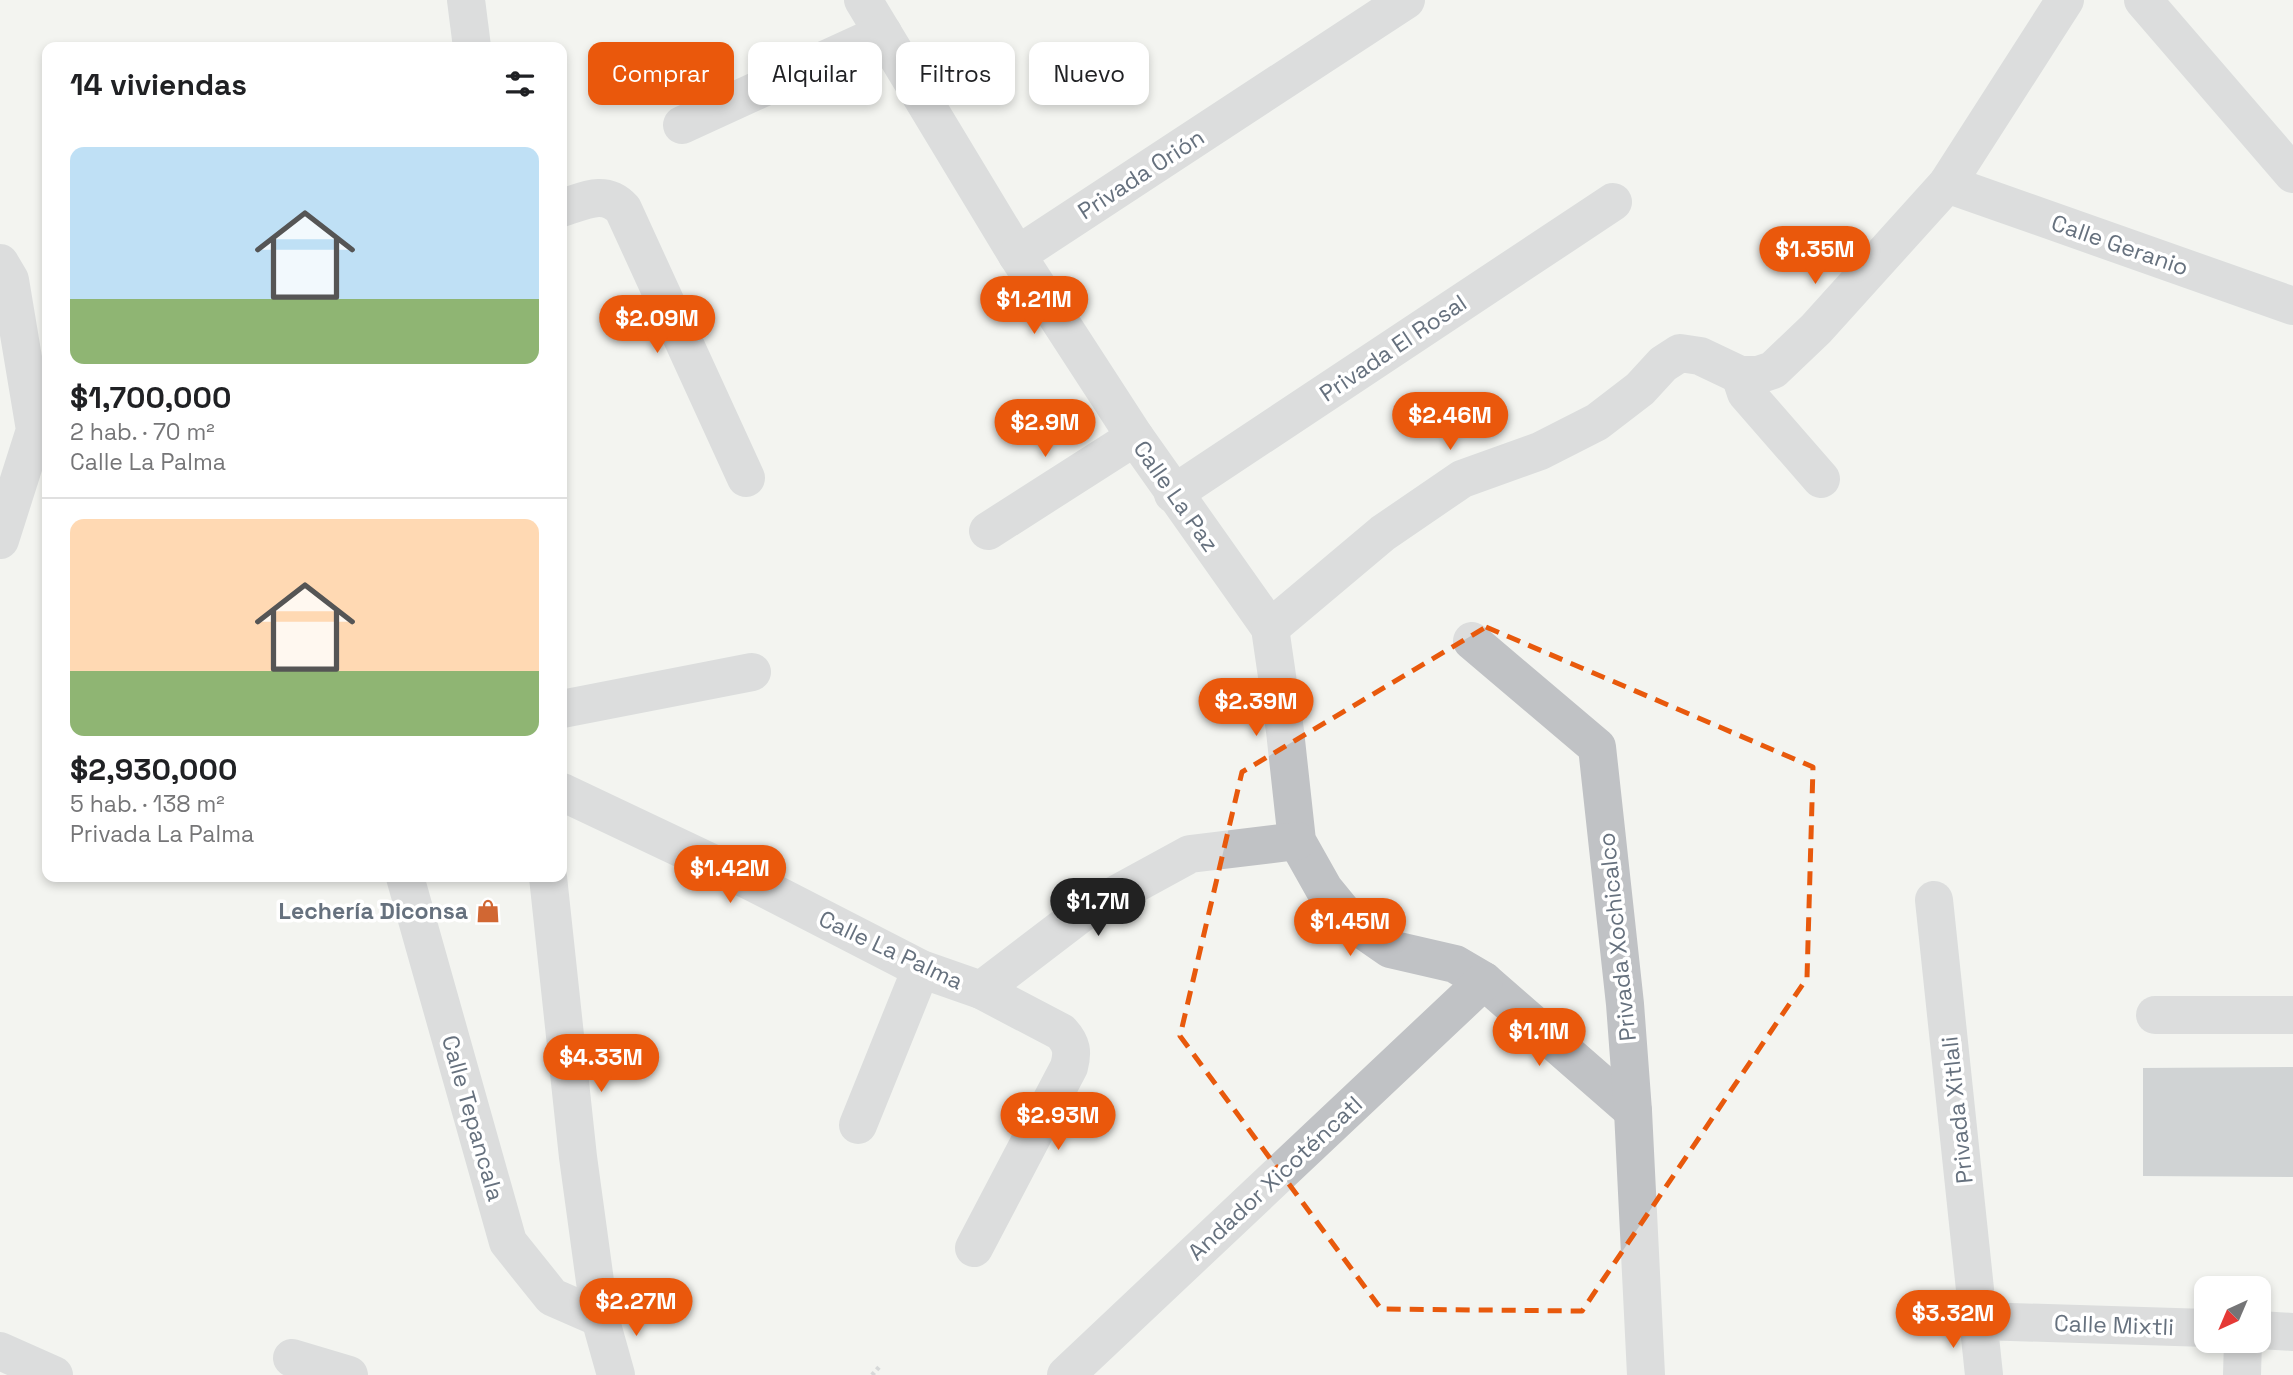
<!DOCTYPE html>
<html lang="es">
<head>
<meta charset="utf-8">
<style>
  body { margin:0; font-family:"Space Grotesk",sans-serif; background:#f6f6f6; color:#202124; height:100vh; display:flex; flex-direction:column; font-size:26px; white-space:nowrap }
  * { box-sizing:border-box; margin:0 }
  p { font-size:23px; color:#757577 }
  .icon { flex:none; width:38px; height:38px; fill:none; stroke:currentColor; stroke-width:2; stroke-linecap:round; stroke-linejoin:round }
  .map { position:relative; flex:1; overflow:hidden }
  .details { position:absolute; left:42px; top:42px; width:525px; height:840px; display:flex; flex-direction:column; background:#fff; border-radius:14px; box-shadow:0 4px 10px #0003 }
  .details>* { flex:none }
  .hud { position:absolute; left:588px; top:42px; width:665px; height:63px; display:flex; gap:14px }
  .needle { width:46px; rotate:224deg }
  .fabs { position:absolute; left:2194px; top:1276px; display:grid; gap:14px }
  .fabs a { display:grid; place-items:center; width:77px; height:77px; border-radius:14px; background:#fff; box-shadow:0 4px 10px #0003; font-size:35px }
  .price { position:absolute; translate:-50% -60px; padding:0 16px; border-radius:24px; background:#ea580c; color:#fff; font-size:23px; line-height:46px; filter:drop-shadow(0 2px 4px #0008) }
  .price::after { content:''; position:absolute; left:50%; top:42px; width:21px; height:16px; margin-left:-10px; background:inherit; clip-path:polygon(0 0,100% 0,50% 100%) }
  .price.current { background:#222; color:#fff }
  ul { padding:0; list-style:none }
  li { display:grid; align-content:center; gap:14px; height:371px; padding:0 28px }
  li+li { border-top:2px solid #e0e0e0 }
  li span { display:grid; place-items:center; height:217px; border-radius:14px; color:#555 }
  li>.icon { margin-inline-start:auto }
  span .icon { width:126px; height:126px; fill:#fffc; stroke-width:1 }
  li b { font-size:30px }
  h2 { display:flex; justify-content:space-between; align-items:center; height:84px; padding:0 28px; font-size:30px }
  .tag { padding:0 24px; border-radius:14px; background:#fff; box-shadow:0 4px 10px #0003; font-size:24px; line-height:63px }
  .tag.current { background:#ea580c; color:#fff }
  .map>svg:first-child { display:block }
  .building { fill:#a6acb2 }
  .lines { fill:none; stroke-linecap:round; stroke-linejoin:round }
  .path { stroke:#b7b9bc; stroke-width:4.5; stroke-dasharray:3.5 3.5; stroke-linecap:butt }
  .minor { stroke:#c0c2c5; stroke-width:38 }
  .marked { fill:none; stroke:#e8590c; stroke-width:5; stroke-dasharray:14 9; stroke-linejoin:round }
  .labels { text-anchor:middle; stroke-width:7; stroke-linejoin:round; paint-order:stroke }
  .street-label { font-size:23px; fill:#66717e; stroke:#fff }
  .poi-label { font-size:23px; font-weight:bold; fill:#66717e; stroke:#fff; text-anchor:end }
</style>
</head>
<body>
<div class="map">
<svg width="2293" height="1375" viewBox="0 0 2293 1375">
  <rect width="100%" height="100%" fill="#f3f4f0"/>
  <!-- building -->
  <polygon class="building" points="2293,1067 2293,1177 2143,1176 2143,1068"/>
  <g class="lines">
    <!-- path -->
    <polyline class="path" points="872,1375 880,1366"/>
    <!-- minor -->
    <g class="minor">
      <polyline points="466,0 472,47"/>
      <polyline points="863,0 1017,255 1135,437 1270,628 1285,731 1297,841 1324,889 1351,922 1390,949 1455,964 1484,981 1633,1111"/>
      <polyline points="2143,0 2293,174"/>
      <polyline points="682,125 883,33"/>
      <polyline points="1947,184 2293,306"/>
      <path d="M 562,208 C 584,201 605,189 623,209 L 746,478"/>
      <polyline points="1017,255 1406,0"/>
      <polyline points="0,263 10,280 35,430 0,540"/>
      <polyline points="1740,375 1746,393 1821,479"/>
      <polyline points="1173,494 1613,202"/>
      <polyline points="988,531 1135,437"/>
      <polyline points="1270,628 1383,533 1462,479 1540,451 1597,422 1640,389 1663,364 1680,353 1700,356 1740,375 1758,375 1773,370 1816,329 1947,184 2065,0"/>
      <polyline points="1472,641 1597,747 1625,1004 1633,1111 1646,1375"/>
      <polyline points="562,709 752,672"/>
      <polyline points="562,792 752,882 921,969 981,990 1082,913 1190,854 1297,841"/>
      <polyline points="405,877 508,1242 552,1297 600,1318"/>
      <polyline points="548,877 578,1157 600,1318 616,1375"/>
      <polyline points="1934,900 1984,1375"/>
      <polyline points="2155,1015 2293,1015"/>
      <polyline points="858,1125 921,969"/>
      <path d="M 974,1248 L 1069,1067 C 1073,1052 1072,1044 1061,1032 L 981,990"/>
      <polyline points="1980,1321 2207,1328"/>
      <polyline points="2259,1330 2293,1332"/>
      <polyline points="0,1351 54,1375"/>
      <polyline points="292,1358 349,1375"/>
      <polyline points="1066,1375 1484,981"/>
      <polyline points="2242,1375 2243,1340"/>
    </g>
  </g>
  <!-- marked area -->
  <path d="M0 0H2293V1375H0ZM 1486,627 L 1813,767 L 1807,978 L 1582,1311 L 1381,1309 L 1180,1036 L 1242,772 Z" fill="#f3f4f0" fill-opacity=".55" fill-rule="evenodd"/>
  <path class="marked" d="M 1486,627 L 1813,767 L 1807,978 L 1582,1311 L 1381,1309 L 1180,1036 L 1242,772 Z"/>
  <!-- icons -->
  <defs>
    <g id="shop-bare" transform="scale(1.89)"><path d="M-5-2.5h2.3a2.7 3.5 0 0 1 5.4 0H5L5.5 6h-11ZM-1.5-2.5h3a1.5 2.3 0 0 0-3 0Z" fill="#d16733" stroke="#fff" stroke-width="2.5" paint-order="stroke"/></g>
  </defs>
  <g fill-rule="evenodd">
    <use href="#shop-bare" x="488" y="911"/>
  </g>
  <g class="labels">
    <!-- street labels -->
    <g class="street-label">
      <text transform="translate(1141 174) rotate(-33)" y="8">Privada Orión</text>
      <text transform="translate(2120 245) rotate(19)" y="8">Calle Geranio</text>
      <text transform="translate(1393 348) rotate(-34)" y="8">Privada El Rosal</text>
      <text transform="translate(1176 496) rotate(55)" y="8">Calle La Paz</text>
      <text transform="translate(1617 937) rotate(-96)" y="8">Privada Xochicalco</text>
      <text transform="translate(891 950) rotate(25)" y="8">Calle La Palma</text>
      <text transform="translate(1957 1110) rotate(-96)" y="8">Privada Xitlali</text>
      <text transform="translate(473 1118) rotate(74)" y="8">Calle Tepancala</text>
      <text transform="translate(1275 1178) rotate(-43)" y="8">Andador Xicoténcatl</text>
      <text transform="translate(2114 1325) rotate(2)" y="8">Calle Mixtli</text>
    </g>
    <!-- poi labels -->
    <g class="poi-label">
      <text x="468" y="919">Lechería Diconsa</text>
    </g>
  </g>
</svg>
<div class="fabs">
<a><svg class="needle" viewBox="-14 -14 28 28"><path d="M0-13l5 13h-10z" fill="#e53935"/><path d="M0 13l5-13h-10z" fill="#757577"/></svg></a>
</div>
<b class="price" style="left:1815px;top:286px">$1.35M</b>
<b class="price" style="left:1034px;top:336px">$1.21M</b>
<b class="price" style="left:657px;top:355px">$2.09M</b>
<b class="price" style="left:1450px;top:452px">$2.46M</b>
<b class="price" style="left:1045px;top:459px">$2.9M</b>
<b class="price" style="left:1256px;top:738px">$2.39M</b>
<b class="price" style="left:730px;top:905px">$1.42M</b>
<b class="price current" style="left:1098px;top:938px">$1.7M</b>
<b class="price" style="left:1350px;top:958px">$1.45M</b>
<b class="price" style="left:1539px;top:1068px">$1.1M</b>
<b class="price" style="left:601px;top:1094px">$4.33M</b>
<b class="price" style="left:1058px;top:1152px">$2.93M</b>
<b class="price" style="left:636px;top:1338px">$2.27M</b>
<b class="price" style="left:1953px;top:1350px">$3.32M</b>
<div class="hud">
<a class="tag current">Comprar</a>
<a class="tag">Alquilar</a>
<a class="tag">Filtros</a>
<a class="tag">Nuevo</a>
</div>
<section class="details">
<h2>14 viviendas<svg class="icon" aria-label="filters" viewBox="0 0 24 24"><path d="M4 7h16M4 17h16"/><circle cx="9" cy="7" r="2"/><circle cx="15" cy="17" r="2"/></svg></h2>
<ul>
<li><span style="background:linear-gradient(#bfe0f5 70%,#8fb573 0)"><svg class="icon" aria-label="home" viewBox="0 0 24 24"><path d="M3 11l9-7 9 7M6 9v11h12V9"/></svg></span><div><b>$1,700,000</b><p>2 hab. · 70 m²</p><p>Calle La Palma</p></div></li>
<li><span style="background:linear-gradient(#ffd9b3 70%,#8fb573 0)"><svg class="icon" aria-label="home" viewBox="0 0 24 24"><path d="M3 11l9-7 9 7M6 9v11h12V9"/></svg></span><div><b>$2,930,000</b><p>5 hab. · 138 m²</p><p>Privada La Palma</p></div></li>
</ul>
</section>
</div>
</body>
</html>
